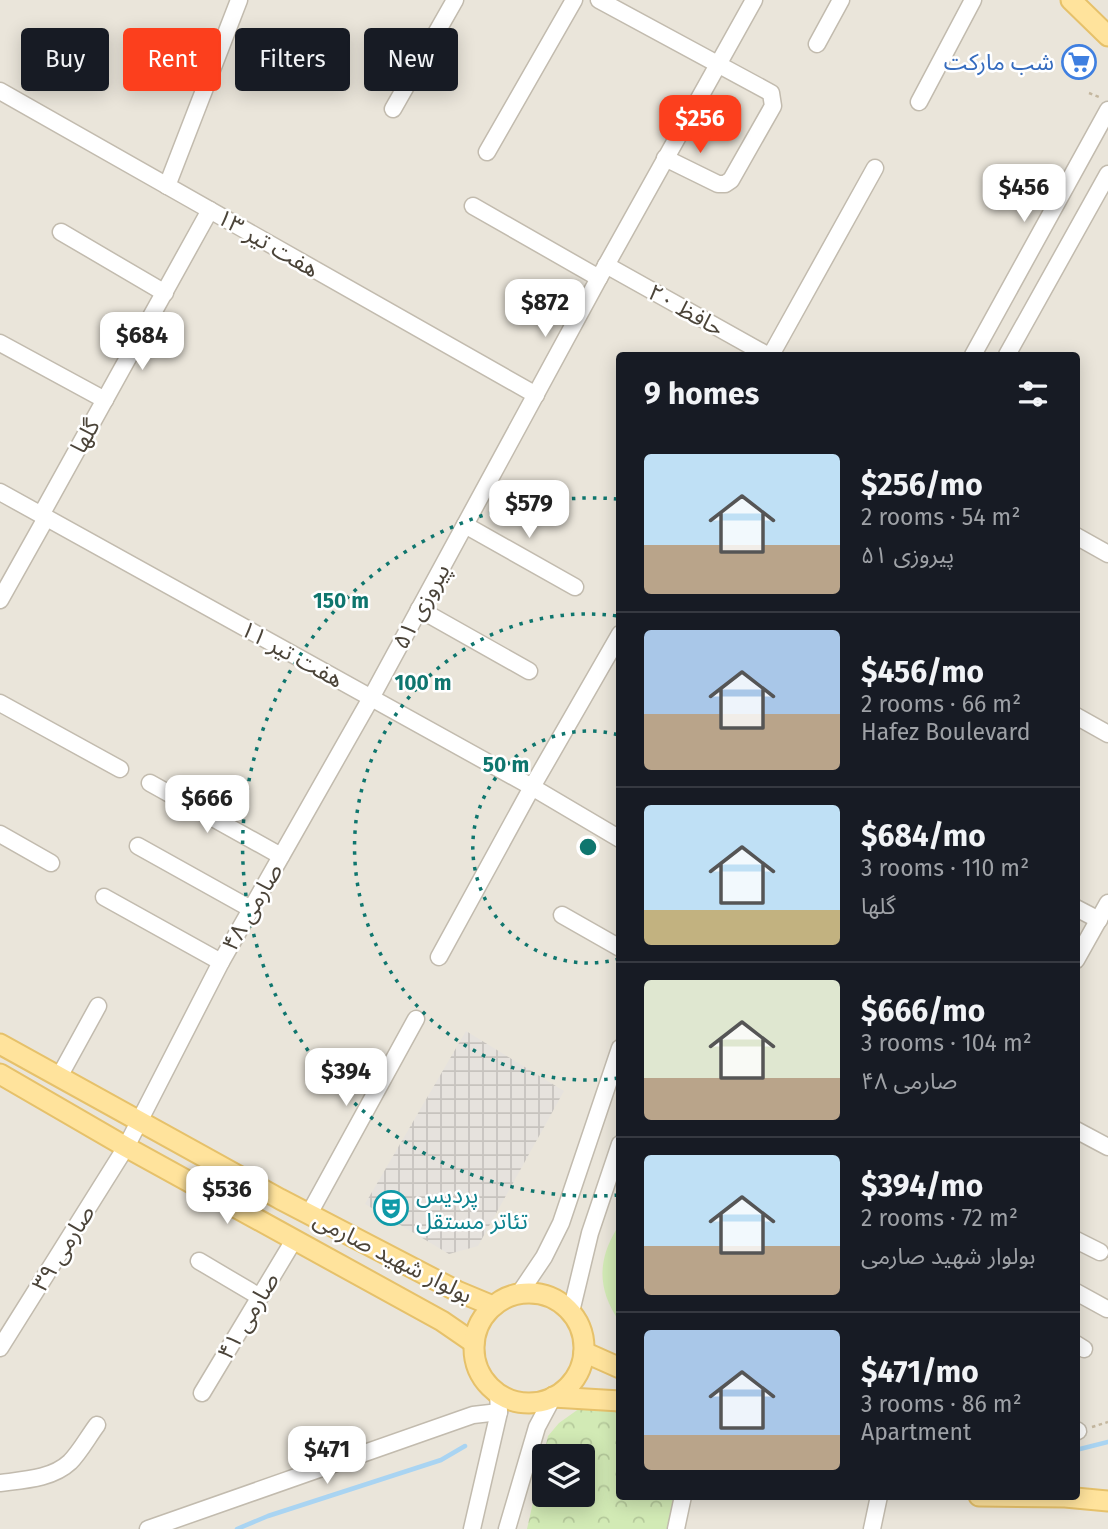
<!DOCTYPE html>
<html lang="en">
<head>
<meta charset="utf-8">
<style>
  body { margin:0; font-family:"Fira Sans","Noto Sans Arabic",sans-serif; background:#242831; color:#f1f3f6; height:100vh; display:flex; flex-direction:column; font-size:26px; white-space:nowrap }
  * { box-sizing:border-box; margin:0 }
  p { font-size:23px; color:#9ea1a6 }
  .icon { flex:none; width:38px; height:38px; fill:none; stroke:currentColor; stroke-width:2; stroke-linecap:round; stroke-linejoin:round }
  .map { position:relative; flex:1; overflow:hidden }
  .sheet { position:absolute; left:616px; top:352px; width:464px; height:1148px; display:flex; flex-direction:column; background:#171b24; border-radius:7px; box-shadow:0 4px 18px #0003 }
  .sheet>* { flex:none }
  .banner { position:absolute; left:21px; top:28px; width:490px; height:63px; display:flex; gap:14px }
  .tools { position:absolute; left:532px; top:1444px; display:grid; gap:14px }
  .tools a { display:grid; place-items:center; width:63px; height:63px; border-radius:7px; background:#171b24; box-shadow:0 4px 18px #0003; font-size:35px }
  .price { position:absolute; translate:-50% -60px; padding:0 16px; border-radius:14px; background:#fff; color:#222; font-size:23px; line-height:46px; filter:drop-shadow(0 2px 4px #0008) }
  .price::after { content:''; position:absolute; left:50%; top:42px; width:21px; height:16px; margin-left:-10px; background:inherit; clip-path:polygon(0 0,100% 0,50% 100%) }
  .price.active { background:#fc3f1d; color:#fff }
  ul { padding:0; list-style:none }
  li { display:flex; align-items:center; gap:21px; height:175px; padding:0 28px }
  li+li { border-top:2px solid #363941 }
  li span { display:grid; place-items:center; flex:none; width:196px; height:140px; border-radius:7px; color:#555 }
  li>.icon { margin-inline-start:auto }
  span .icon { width:84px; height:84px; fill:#fffc; stroke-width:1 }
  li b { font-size:30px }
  h2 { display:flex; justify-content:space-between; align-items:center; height:84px; padding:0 28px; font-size:30px }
  .chip { padding:0 24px; border-radius:7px; background:#171b24; box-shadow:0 4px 18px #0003; font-size:24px; line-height:63px }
  .chip.active { background:#fc3f1d; color:#fff }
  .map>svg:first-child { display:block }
  .residential { fill:#eae5da; fill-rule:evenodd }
  .industrial { fill:url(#industrial-grid) }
  .park { fill:url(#park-crowns); fill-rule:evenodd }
  .garden { fill:#d2eab5 }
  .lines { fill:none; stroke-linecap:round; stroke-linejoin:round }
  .stream { stroke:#a9d4f2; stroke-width:4.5 }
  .minor-casing { stroke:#c2bbae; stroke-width:19 }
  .major-casing { stroke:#e6c16a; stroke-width:23 }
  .path { stroke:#c4b79f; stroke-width:2.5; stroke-dasharray:3.5 3.5; stroke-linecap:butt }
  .minor { stroke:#fff; stroke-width:16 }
  .major { stroke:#ffe39c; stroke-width:19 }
  .ring { fill:none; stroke:#0f766e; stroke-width:3.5; stroke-dasharray:3.5 7 }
  .labels { text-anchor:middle; stroke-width:5; stroke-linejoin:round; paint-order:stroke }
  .shop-label { font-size:23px; fill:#366cbe; stroke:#fff; text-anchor:end }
  .street-label { font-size:23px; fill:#4b4439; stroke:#fff }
  .culture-label { font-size:23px; fill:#0d838f; stroke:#fff; text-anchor:start }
  .centre { fill:#0f766e; stroke:#fff; stroke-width:3.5 }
  .ring-label { font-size:21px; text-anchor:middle; font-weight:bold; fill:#0f766e; stroke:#fff; stroke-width:5; stroke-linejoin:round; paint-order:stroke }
</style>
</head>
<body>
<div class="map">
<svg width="1108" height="1529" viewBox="0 0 1108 1529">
  <defs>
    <pattern id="industrial-grid" width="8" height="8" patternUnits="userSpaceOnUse" patternTransform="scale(1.75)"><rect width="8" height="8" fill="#e6e2dd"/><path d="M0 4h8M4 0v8" fill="none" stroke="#c7c3be"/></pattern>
    <pattern id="park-crowns" width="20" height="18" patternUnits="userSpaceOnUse" patternTransform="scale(1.75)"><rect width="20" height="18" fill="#d2eab5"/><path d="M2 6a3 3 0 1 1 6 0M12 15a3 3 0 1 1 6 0" fill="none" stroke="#b6ca9c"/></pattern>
  </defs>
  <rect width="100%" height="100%" fill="#f6f3ec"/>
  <!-- residential -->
  <path class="residential" d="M 0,0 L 1108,0 L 1108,1529 L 0,1529 ZM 620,355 L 1076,355 L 1076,1496 L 620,1496 ZM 544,1456 L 583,1456 L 583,1494 L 544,1494 Z"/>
  <!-- industrial -->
  <polygon class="industrial" points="466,1031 564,1091 478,1246 449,1254 365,1204"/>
  <!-- park -->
  <path class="park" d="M 587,1403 L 619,1404 L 620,1496 L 675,1496 L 667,1529 L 527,1529 L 548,1436 L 559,1423 ZM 544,1456 L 583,1456 L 583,1494 L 544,1494 Z"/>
  <!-- garden -->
  <path class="garden" d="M 616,1230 L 620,1231 L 619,1321 C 598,1290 597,1262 616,1230 Z"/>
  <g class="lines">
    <!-- stream -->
    <g class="stream">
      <polyline points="1076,1450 1108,1442"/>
      <polyline points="237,1529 268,1516 441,1460 465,1446"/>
    </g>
    <!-- minor casing -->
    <g class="minor-casing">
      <g id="minor">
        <polyline points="599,0 771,93 773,106 731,180 725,184 718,184 665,158"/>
        <polyline points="817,44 841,0"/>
        <polyline points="0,91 536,395"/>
        <polyline points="919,102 973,0"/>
        <polyline points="393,109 455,0"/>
        <polyline points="487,152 574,0"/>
        <polyline points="167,186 239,0"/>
        <polyline points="473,206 599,278"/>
        <polyline points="61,232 165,293"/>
        <polyline points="606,265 767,355"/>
        <polyline points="0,343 105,400"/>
        <polyline points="771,355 875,168"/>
        <polyline points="973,355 1108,110"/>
        <polyline points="1007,355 1108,174"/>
        <polyline points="0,492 532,787 620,839"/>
        <polyline points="41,515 210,210"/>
        <polyline points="465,525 575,587"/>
        <polyline points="1076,536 1108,554"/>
        <polyline points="0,600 46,518"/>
        <polyline points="419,609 529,671"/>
        <polyline points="0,703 120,769"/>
        <polyline points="1076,716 1108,734"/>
        <polyline points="150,783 281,856"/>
        <polyline points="0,834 51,863"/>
        <polyline points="138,846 251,909"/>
        <polyline points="104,897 221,962"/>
        <polyline points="1076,908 1099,920"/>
        <polyline points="562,915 620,948"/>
        <polyline points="439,957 532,787 620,634"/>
        <polyline points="1076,960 1108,903"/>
        <polyline points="59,1077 98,1006"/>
        <polyline points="1076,1130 1108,1147"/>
        <polyline points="309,1214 416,1019"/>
        <polyline points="1076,1240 1100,1252"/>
        <polyline points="199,1261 260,1297"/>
        <polyline points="1076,1292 1107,1309"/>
        <polyline points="519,1294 544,1257 561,1223 620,1048"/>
        <polyline points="571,1312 590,1233 620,1144"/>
        <polyline points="1076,1344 1084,1349"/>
        <polyline points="0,1348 126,1147 221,962 371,698 599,278 754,0"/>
        <polyline points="202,1393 294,1240"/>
        <polyline points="1076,1430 1078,1431"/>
        <path d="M 0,1483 C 23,1480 52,1479 70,1462 C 80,1452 88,1437 97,1425"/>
        <polyline points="148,1529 473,1415 499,1412"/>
        <polyline points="472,1529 499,1412 498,1393"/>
        <polyline points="507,1529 537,1427 553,1397"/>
        <polyline points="676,1529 683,1496"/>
        <polyline points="872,1529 879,1496"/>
      </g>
    </g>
    <!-- major casing -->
    <g class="major-casing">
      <g id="major">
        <polyline points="1071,0 1108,36"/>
        <polyline points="0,1044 280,1199 457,1291 493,1306"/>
        <polyline points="0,1074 126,1147 442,1321 474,1343"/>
        <circle cx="529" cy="1348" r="55"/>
        <polyline points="584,1352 620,1368"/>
        <polyline points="553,1397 620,1401"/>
        <polyline points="979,1496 1065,1497 1108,1501"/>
      </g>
    </g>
    <!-- path -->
    <g class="path">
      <polyline points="1089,93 1099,97"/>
      <polyline points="1092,1427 1108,1422"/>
    </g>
    <!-- minor -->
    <use href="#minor" class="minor"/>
    <!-- major -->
    <use href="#major" class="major"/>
  </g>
  <!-- distance rings -->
  <g class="ring">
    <path d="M619 959A116 116 0 1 1 619 735"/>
    <path d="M618 1078A233 233 0 1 1 618 616"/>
    <path d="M618 1195A349 349 0 1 1 618 499"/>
  </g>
  <!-- icons -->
  <defs>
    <g id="supermarket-ring" transform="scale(1.75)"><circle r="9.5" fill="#fff" stroke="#3f7fe0" stroke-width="1.5"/><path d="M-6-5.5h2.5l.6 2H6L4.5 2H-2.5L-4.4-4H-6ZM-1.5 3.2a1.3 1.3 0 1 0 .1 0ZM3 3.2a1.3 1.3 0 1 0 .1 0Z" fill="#3f7fe0"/></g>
    <g id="theatre-ring" transform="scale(1.75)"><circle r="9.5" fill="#fff" stroke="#0f9aa8" stroke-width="1.5"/><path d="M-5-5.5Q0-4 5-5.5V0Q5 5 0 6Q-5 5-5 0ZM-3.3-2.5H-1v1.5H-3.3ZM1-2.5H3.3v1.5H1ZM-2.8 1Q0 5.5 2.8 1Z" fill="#0f9aa8"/></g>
  </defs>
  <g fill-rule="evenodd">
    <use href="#supermarket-ring" x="1079" y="62"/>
    <use href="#theatre-ring" x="391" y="1208"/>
  </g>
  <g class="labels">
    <!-- shop labels -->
    <g class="shop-label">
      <text x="1054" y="70">شب مارکت</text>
    </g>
    <!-- street labels -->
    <g class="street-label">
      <text transform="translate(268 243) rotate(30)" y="8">هفت تیر ۱۳</text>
      <text transform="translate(686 310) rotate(29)" y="8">حافظ ۲۰</text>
      <text transform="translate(85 436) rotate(-61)" y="8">گلها</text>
      <text transform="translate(421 606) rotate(-61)" y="8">پیروزی ۵۱</text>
      <text transform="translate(292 654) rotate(29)" y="8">هفت تیر ۱۱</text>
      <text transform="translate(252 907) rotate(-60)" y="8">صارمی ۴۸</text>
      <text transform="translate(63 1248) rotate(-58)" y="8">صارمی ۳۹</text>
      <text transform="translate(393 1257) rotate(27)" y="8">بولوار شهید صارمی</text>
      <text transform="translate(248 1316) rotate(-59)" y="8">صارمی ۴۱</text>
    </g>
    <!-- culture labels -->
    <g class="culture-label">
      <text x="416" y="1203">پردیس<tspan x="416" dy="26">تئاتر مستقل</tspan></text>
    </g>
  </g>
  <circle cx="588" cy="847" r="10" class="centre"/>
  <g class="ring-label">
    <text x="341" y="608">150 m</text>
    <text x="423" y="690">100 m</text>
    <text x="506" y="772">50 m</text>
  </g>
</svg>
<div class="tools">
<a><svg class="icon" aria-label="layers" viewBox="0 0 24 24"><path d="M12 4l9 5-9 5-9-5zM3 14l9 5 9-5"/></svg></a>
</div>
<b class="price active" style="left:700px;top:155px">$256</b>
<b class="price" style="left:1024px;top:224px">$456</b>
<b class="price" style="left:545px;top:339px">$872</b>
<b class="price" style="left:142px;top:372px">$684</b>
<b class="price" style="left:529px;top:540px">$579</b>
<b class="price" style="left:207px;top:835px">$666</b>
<b class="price" style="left:346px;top:1108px">$394</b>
<b class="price" style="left:227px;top:1226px">$536</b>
<b class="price" style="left:327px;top:1486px">$471</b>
<div class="banner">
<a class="chip">Buy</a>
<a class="chip active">Rent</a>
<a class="chip">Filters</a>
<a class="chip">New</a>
</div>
<section class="sheet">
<h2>9 homes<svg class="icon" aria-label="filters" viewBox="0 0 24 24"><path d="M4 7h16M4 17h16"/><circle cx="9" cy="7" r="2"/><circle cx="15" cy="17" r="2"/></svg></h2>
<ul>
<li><span style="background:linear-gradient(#bfe0f5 65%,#b9a48a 0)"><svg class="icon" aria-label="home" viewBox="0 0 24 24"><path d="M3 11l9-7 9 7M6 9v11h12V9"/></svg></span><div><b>$256/mo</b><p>2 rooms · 54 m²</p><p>پیروزی ۵۱</p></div></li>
<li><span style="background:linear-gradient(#a9c7e8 60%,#b9a48a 0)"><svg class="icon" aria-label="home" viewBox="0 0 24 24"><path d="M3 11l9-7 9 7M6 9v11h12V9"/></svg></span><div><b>$456/mo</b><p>2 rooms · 66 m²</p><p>Hafez Boulevard</p></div></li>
<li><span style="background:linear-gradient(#bfe0f5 75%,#c2b280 0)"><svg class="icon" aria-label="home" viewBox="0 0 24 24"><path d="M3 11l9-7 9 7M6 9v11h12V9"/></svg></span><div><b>$684/mo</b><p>3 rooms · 110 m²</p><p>گلها</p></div></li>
<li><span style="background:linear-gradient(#dfe7d0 70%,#b9a48a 0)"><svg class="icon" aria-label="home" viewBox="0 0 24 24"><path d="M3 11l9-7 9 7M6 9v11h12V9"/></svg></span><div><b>$666/mo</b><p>3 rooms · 104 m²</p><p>صارمی ۴۸</p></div></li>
<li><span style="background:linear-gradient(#bfe0f5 65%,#b9a48a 0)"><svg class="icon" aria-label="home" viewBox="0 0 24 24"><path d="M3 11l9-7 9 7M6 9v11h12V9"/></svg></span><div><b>$394/mo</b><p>2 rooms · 72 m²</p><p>بولوار شهید صارمی</p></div></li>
<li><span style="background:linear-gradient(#a9c7e8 75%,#b9a48a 0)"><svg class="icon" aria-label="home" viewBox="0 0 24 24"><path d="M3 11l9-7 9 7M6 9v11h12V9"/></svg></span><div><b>$471/mo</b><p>3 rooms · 86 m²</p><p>Apartment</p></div></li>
</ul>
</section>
</div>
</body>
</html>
